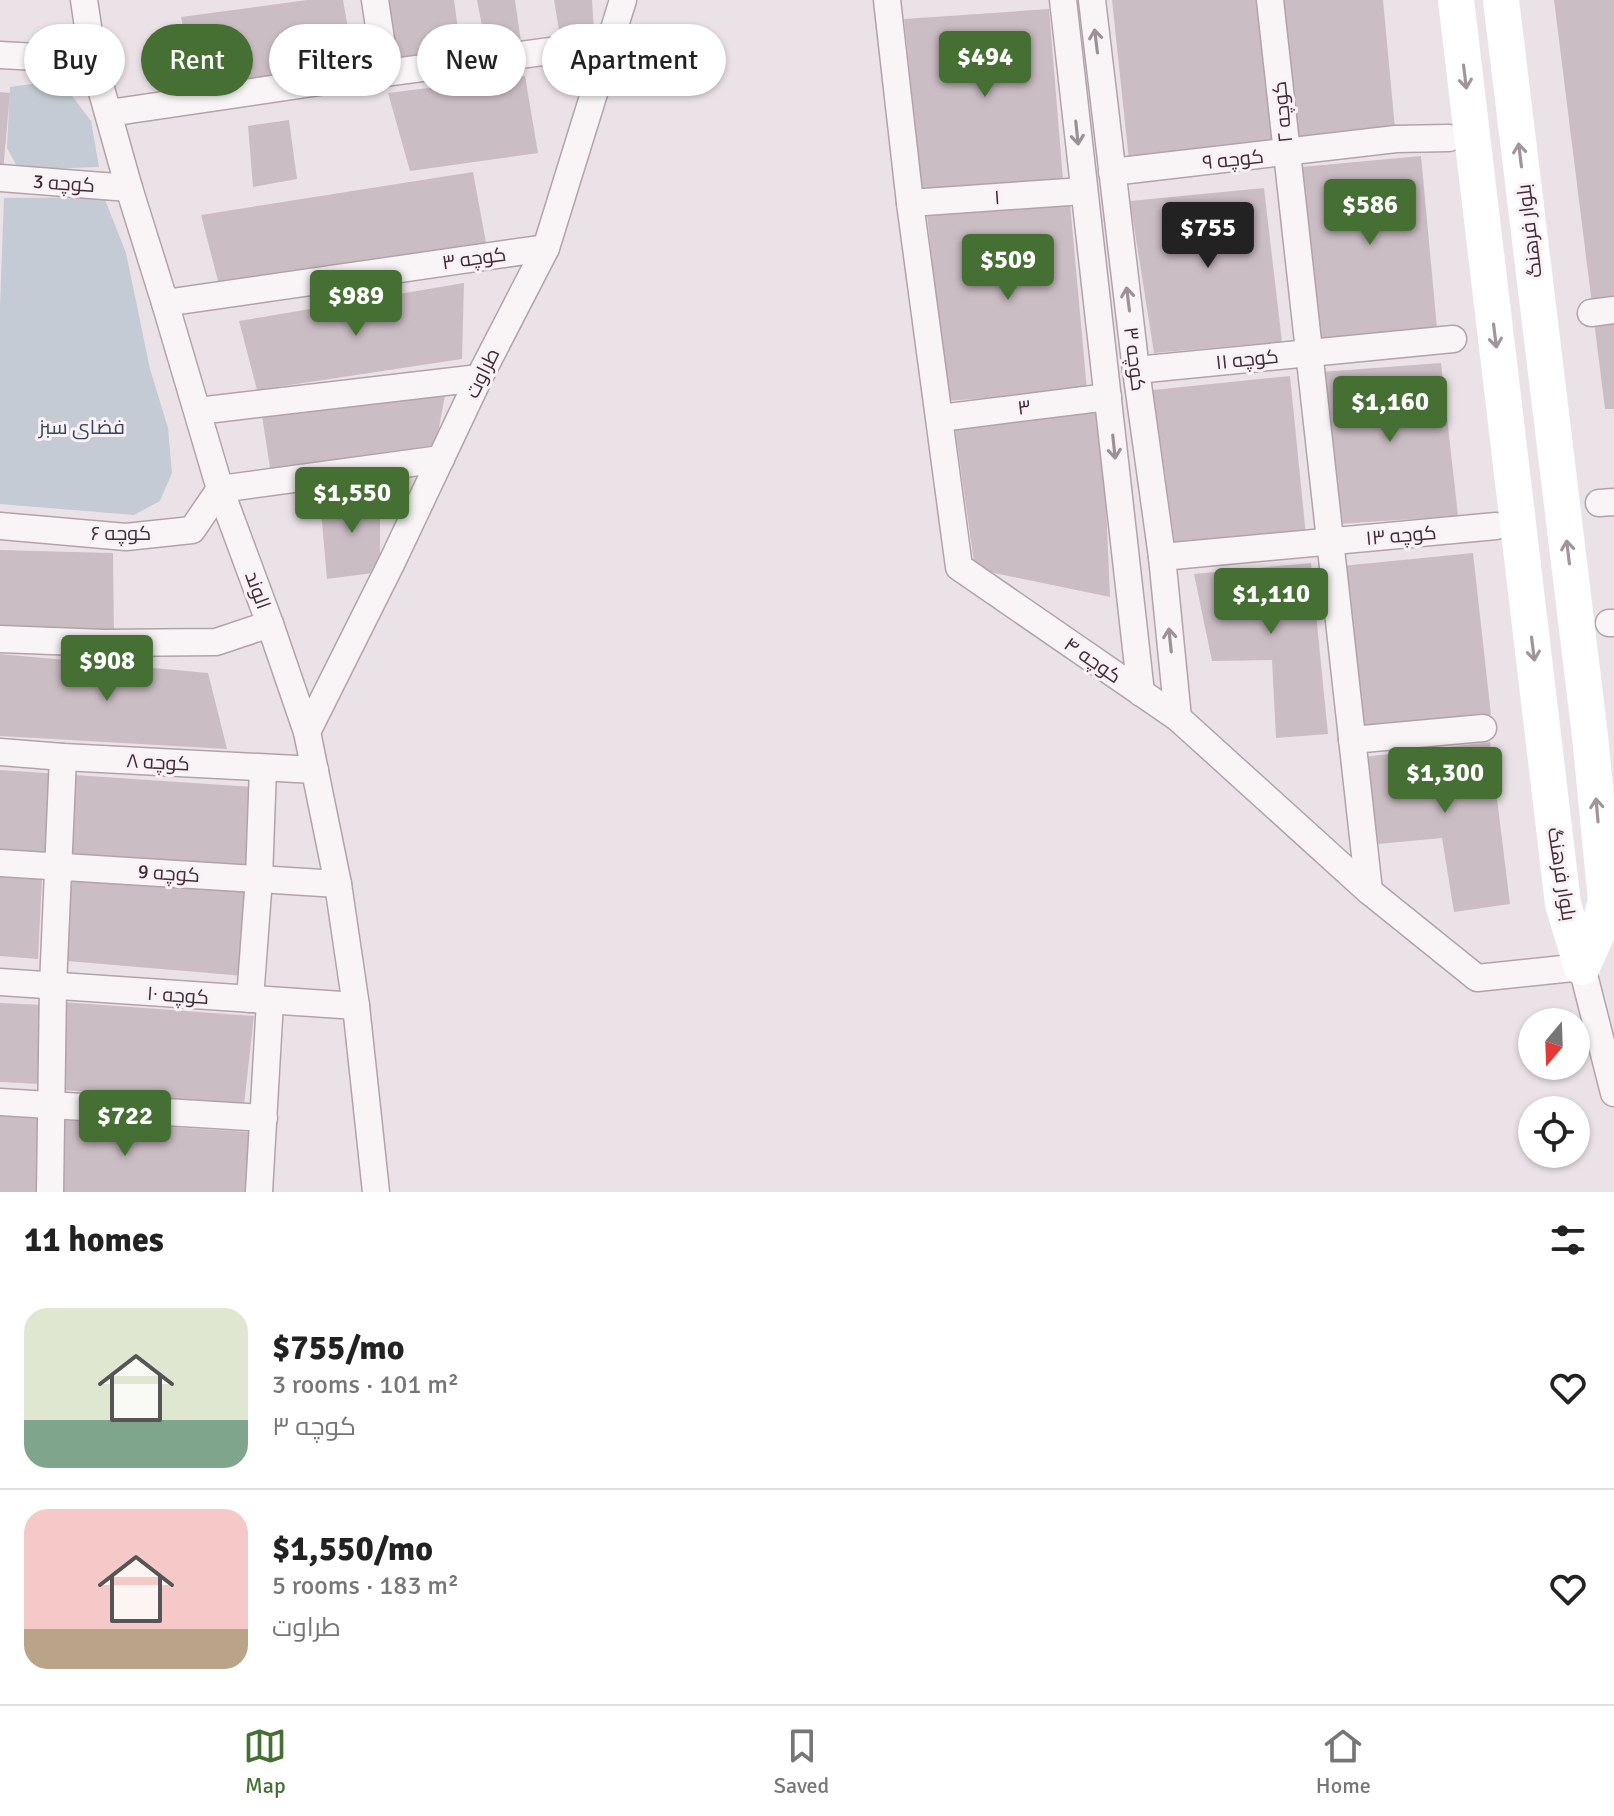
<!DOCTYPE html>
<html lang="en">
<head>
<meta charset="utf-8">
<style>
  body { margin:0; font-family:Signika,Cairo,sans-serif; background:#f2f2f2; color:#222; height:100vh; display:flex; flex-direction:column; font-size:30px; white-space:nowrap }
  * { box-sizing:border-box; margin:0 }
  p { font-size:26px; color:#767676 }
  .icon { flex:none; width:44px; height:44px; fill:none; stroke:currentColor; stroke-width:2; stroke-linecap:round; stroke-linejoin:round }
  .map { position:relative; height:1192px; overflow:hidden }
  .sheet { display:flex; flex-direction:column; background:#fff; flex:1 }
  .sheet>* { flex:none }
  .guide { position:absolute; left:24px; top:24px; width:800px; height:72px; display:flex; gap:16px }
  .needle { width:52px; rotate:199deg }
  .buttons { position:absolute; left:1518px; top:1008px; display:grid; gap:16px }
  .buttons a { display:grid; place-items:center; width:72px; height:72px; border-radius:50%; background:#fff; box-shadow:0 2px 6px #0004; font-size:40px }
  .price { position:absolute; translate:-50% -68px; padding:0 18px; border-radius:8px; background:#466f34; color:#fff; font-size:26px; line-height:52px; filter:drop-shadow(0 2px 4px #0008) }
  .price::after { content:''; position:absolute; left:50%; top:48px; width:24px; height:18px; margin-left:-12px; background:inherit; clip-path:polygon(0 0,100% 0,50% 100%) }
  .price.on { background:#222; color:#fff }
  ul { padding:0; list-style:none }
  li { display:flex; align-items:center; gap:24px; height:200px; padding:0 24px }
  li+li { border-top:2px solid #e0e0e0 }
  li span { display:grid; place-items:center; flex:none; width:224px; height:160px; border-radius:24px; color:#555 }
  li>.icon { margin-inline-start:auto }
  span .icon { width:96px; height:96px; fill:#fffc; stroke-width:1 }
  li b { font-size:34px }
  h2 { display:flex; justify-content:space-between; align-items:center; height:96px; padding:0 24px; font-size:34px }
  .chip { padding:0 28px; border-radius:36px; background:#fff; box-shadow:0 2px 6px #0004; font-size:28px; line-height:72px }
  .chip.on { background:#466f34; color:#fff }
  .menu { display:flex; justify-content:space-around; align-items:center; height:112px; border-top:2px solid #e0e0e0; background:#fff; font-size:22px; color:#767676 }
  .menu a { display:grid; justify-items:center; gap:4px }
  .menu .on { color:#466f34 }
  .map>svg:first-child { display:block }
  .green { fill:#c4cbd4 }
  .building { fill:#cbbdc4 }
  .lines { fill:none; stroke-linecap:round; stroke-linejoin:round }
  .minor-casing { stroke:#b2a3ab; stroke-width:29 }
  .minor { stroke:#f9f5f7; stroke-width:26 }
  .secondary { stroke:#fff; stroke-width:36 }
  .oneway { stroke:#9e9097 }
  .oneway2 { stroke:#a1949b }
  .labels { text-anchor:middle; stroke-width:6; stroke-linejoin:round; paint-order:stroke }
  .street-label { font-size:20px; fill:#432a37; stroke:#f8f2f6 }
  .park-label { font-size:20px; fill:#38455e; stroke:#f8f2f6 }
</style>
</head>
<body>
<div class="map">
<svg width="1614" height="1192" viewBox="0 0 1614 1192">
  <rect width="100%" height="100%" fill="#ebe2e7"/>
  <!-- green -->
  <g class="green">
    <polygon points="60,80 91,121 99,167 19,170 7,148 10,87"/>
    <polygon points="104,197 126,253 150,369 168,428 172,473 160,501 134,515 0,504 0,306 4,198"/>
  </g>
  <!-- building -->
  <g class="building">
    <polygon points="307,0 343,0 355,67 195,86 181,17"/>
    <polygon points="382,0 454,0 461,51 392,61"/>
    <polygon points="477,0 515,0 521,42 486,47"/>
    <polygon points="554,0 592,0 594,31 560,36"/>
    <polygon points="1112,0 1264,0 1280,146 1129,161"/>
    <polygon points="1278,0 1383,0 1396,139 1292,148"/>
    <polygon points="1554,0 1614,0 1614,409 1605,409"/>
    <polygon points="1049,9 1063,180 922,189 904,19"/>
    <polygon points="525,76 538,153 410,171 388,93"/>
    <polygon points="0,92 10,93 3,172 0,172"/>
    <polygon points="289,120 297,179 253,187 248,126"/>
    <polygon points="1421,156 1437,328 1321,340 1301,167"/>
    <polygon points="473,172 487,248 220,289 201,215"/>
    <polygon points="1264,188 1282,342 1154,353 1130,201"/>
    <polygon points="1070,203 1087,390 947,401 927,215"/>
    <polygon points="464,283 462,359 257,390 239,321"/>
    <polygon points="1441,363 1458,516 1338,524 1321,372"/>
    <polygon points="1290,376 1306,536 1175,546 1153,390"/>
    <polygon points="446,390 435,449 270,468 262,416"/>
    <polygon points="1102,408 1110,597 975,569 954,422"/>
    <polygon points="380,491 380,572 327,579 320,500"/>
    <polygon points="0,550 113,553 114,635 0,629"/>
    <polygon points="1473,553 1491,715 1363,728 1342,566"/>
    <polygon points="1311,563 1328,734 1276,738 1272,660 1212,661 1194,574"/>
    <polygon points="0,654 208,673 227,749 0,736"/>
    <polygon points="1490,742 1510,904 1454,912 1442,838 1378,844 1364,757"/>
    <polygon points="0,770 253,787 248,868 0,852"/>
    <polygon points="0,876 42,879 38,959 0,956"/>
    <polygon points="63,876 248,890 244,976 67,961"/>
    <polygon points="62,1002 254,1016 244,1105 63,1090"/>
    <polygon points="0,1003 44,1005 40,1084 0,1082"/>
    <polygon points="0,1116 263,1133 259,1192 0,1192"/>
  </g>
  <g class="lines">
    <!-- minor casing -->
    <g class="minor-casing">
      <g id="minor">
        <polyline points="84,0 93,60 129,188 165,303 220,489 270,624 307,732 338,884 356,1006 376,1192"/>
        <polyline points="375,0 386,73"/>
        <polyline points="887,0 910,203 959,567 1178,718 1369,891 1477,978 1582,967 1614,1093"/>
        <polyline points="1063,0 1141,693"/>
        <polyline points="1092,0 1136,370 1162,557 1178,718"/>
        <polyline points="1270,0 1369,891"/>
        <polyline points="0,55 93,60"/>
        <polyline points="109,113 333,80 610,43"/>
        <polyline points="1112,172 1396,139 1449,138"/>
        <polyline points="0,178 129,188"/>
        <polyline points="910,203 1083,191"/>
        <polyline points="165,303 546,248"/>
        <polyline points="1591,313 1614,310"/>
        <polyline points="1136,370 1453,339"/>
        <polyline points="198,411 479,378"/>
        <polyline points="940,418 1108,397"/>
        <polyline points="1599,503 1614,502"/>
        <polyline points="0,526 126,537 192,530 220,489 441,459"/>
        <polyline points="1162,557 1496,526"/>
        <polyline points="1609,623 1614,623"/>
        <polyline points="0,639 104,643 216,642 270,624"/>
        <polyline points="307,732 392,562 479,378 546,248 623,0"/>
        <polyline points="1352,740 1483,728"/>
        <polyline points="0,752 63,757 315,770"/>
        <polyline points="0,863 338,884"/>
        <polyline points="0,982 356,1006"/>
        <polyline points="250,999 259,878 263,768"/>
        <polyline points="0,1102 264,1118"/>
        <polyline points="50,1192 53,986 63,757"/>
        <polyline points="259,1192 270,1001"/>
      </g>
    </g>
    <!-- minor -->
    <use href="#minor" class="minor"/>
    <!-- secondary -->
    <g class="secondary">
      <polyline points="1456,0 1563,904 1582,967"/>
      <polyline points="1501,0 1590,736 1606,901 1598,931 1582,967"/>
    </g>
  </g>
  <!-- one-way arrows -->
  <defs><path id="oneway-shaft" d="M-6 0H5M1.5-3L5.5 0L1.5 3" fill="none" stroke-width="1.6" stroke-linecap="round" stroke-linejoin="round" transform="scale(2)"/></defs>
  <g class="oneway">
    <use href="#oneway-shaft" transform="translate(1096 41) rotate(-97)"/>
    <use href="#oneway-shaft" transform="translate(1077 133) rotate(84)"/>
    <use href="#oneway-shaft" transform="translate(1128 299) rotate(-97)"/>
    <use href="#oneway-shaft" transform="translate(1114 447) rotate(84)"/>
    <use href="#oneway-shaft" transform="translate(1170 640) rotate(-96)"/>
  </g>
  <g class="oneway2">
    <use href="#oneway-shaft" transform="translate(1465 77) rotate(83)"/>
    <use href="#oneway-shaft" transform="translate(1520 155) rotate(-97)"/>
    <use href="#oneway-shaft" transform="translate(1495 336) rotate(83)"/>
    <use href="#oneway-shaft" transform="translate(1568 552) rotate(-97)"/>
    <use href="#oneway-shaft" transform="translate(1533 649) rotate(83)"/>
    <use href="#oneway-shaft" transform="translate(1597 810) rotate(-95)"/>
  </g>
  <g class="labels">
    <!-- street labels -->
    <g class="street-label">
      <text transform="translate(1282 112) rotate(-96)" y="7">کوچه ۲</text>
      <text transform="translate(1233 159) rotate(-6)" y="7">کوچه ۹</text>
      <text transform="translate(64 183) rotate(4)" y="7">کوچه 3</text>
      <text transform="translate(997 197) rotate(-4)" y="7">۱</text>
      <text transform="translate(1529 231) rotate(-97)" y="7">بلوار فرهنگ</text>
      <text transform="translate(474 258) rotate(-8)" y="7">کوچه ۳</text>
      <text transform="translate(1135 359) rotate(83)" y="7">کوچه ۳</text>
      <text transform="translate(1247 359) rotate(-6)" y="7">کوچه ۱۱</text>
      <text transform="translate(482 373) rotate(-64)" y="7">طراوت</text>
      <text transform="translate(1024 407) rotate(-7)" y="7">۳</text>
      <text x="121" y="540">کوچه ۶</text>
      <text transform="translate(1401 535) rotate(-5)" y="7">کوچه ۱۳</text>
      <text transform="translate(258 590) rotate(70)" y="7">الوند</text>
      <text transform="translate(1093 660) rotate(35)" y="7">کوچه ۴</text>
      <text transform="translate(158 762) rotate(3)" y="7">کوچه ۸</text>
      <text transform="translate(169 873) rotate(4)" y="7">کوچه 9</text>
      <text transform="translate(1562 874) rotate(81)" y="7">بلوار فرهنگ</text>
      <text transform="translate(178 995) rotate(4)" y="7">کوچه ۱۰</text>
    </g>
    <!-- park labels -->
    <g class="park-label">
      <text x="82" y="434">فضای سبز</text>
    </g>
  </g>
</svg>
<div class="buttons">
<a><svg class="needle" viewBox="-14 -14 28 28"><path d="M0-13l5 13h-10z" fill="#e53935"/><path d="M0 13l5-13h-10z" fill="#767676"/></svg></a>
<a><svg class="icon" aria-label="locate" viewBox="0 0 24 24"><circle cx="12" cy="12" r="6"/><path d="M12 2v4M12 18v4M2 12h4M18 12h4"/></svg></a>
</div>
<b class="price" style="left:985px;top:99px">$494</b>
<b class="price" style="left:1370px;top:247px">$586</b>
<b class="price on" style="left:1208px;top:270px">$755</b>
<b class="price" style="left:1008px;top:302px">$509</b>
<b class="price" style="left:356px;top:338px">$989</b>
<b class="price" style="left:1390px;top:444px">$1,160</b>
<b class="price" style="left:352px;top:535px">$1,550</b>
<b class="price" style="left:1271px;top:636px">$1,110</b>
<b class="price" style="left:107px;top:703px">$908</b>
<b class="price" style="left:1445px;top:815px">$1,300</b>
<b class="price" style="left:125px;top:1158px">$722</b>
<div class="guide">
<a class="chip">Buy</a>
<a class="chip on">Rent</a>
<a class="chip">Filters</a>
<a class="chip">New</a>
<a class="chip">Apartment</a>
</div>
</div>
<section class="sheet">
<h2>11 homes<svg class="icon" aria-label="filters" viewBox="0 0 24 24"><path d="M4 7h16M4 17h16"/><circle cx="9" cy="7" r="2"/><circle cx="15" cy="17" r="2"/></svg></h2>
<ul>
<li><span style="background:linear-gradient(#dfe7d0 70%,#7fa58c 0)"><svg class="icon" aria-label="home" viewBox="0 0 24 24"><path d="M3 11l9-7 9 7M6 9v11h12V9"/></svg></span><div><b>$755/mo</b><p>3 rooms · 101 m²</p><p>کوچه ۳</p></div><svg class="icon" aria-label="heart" viewBox="0 0 24 24"><path d="M12 20l-8-8c-3-5 5-10 8-4 3-6 11-1 8 4z"/></svg></li>
<li><span style="background:linear-gradient(#f6c9c9 75%,#b9a48a 0)"><svg class="icon" aria-label="home" viewBox="0 0 24 24"><path d="M3 11l9-7 9 7M6 9v11h12V9"/></svg></span><div><b>$1,550/mo</b><p>5 rooms · 183 m²</p><p>طراوت</p></div><svg class="icon" aria-label="heart" viewBox="0 0 24 24"><path d="M12 20l-8-8c-3-5 5-10 8-4 3-6 11-1 8 4z"/></svg></li>
</ul>
</section>
<nav class="menu">
<a class="on"><svg class="icon" aria-label="map" viewBox="0 0 24 24"><path d="M3 6l6-2 6 2 6-2v14l-6 2-6-2-6 2zM9 4v14M15 6v14"/></svg>Map</a>
<a><svg class="icon" aria-label="saved" viewBox="0 0 24 24"><path d="M7 4h10v16l-5-4-5 4z"/></svg>Saved</a>
<a><svg class="icon" aria-label="home" viewBox="0 0 24 24"><path d="M3 11l9-7 9 7M6 9v11h12V9"/></svg>Home</a>
</nav>
</body>
</html>
